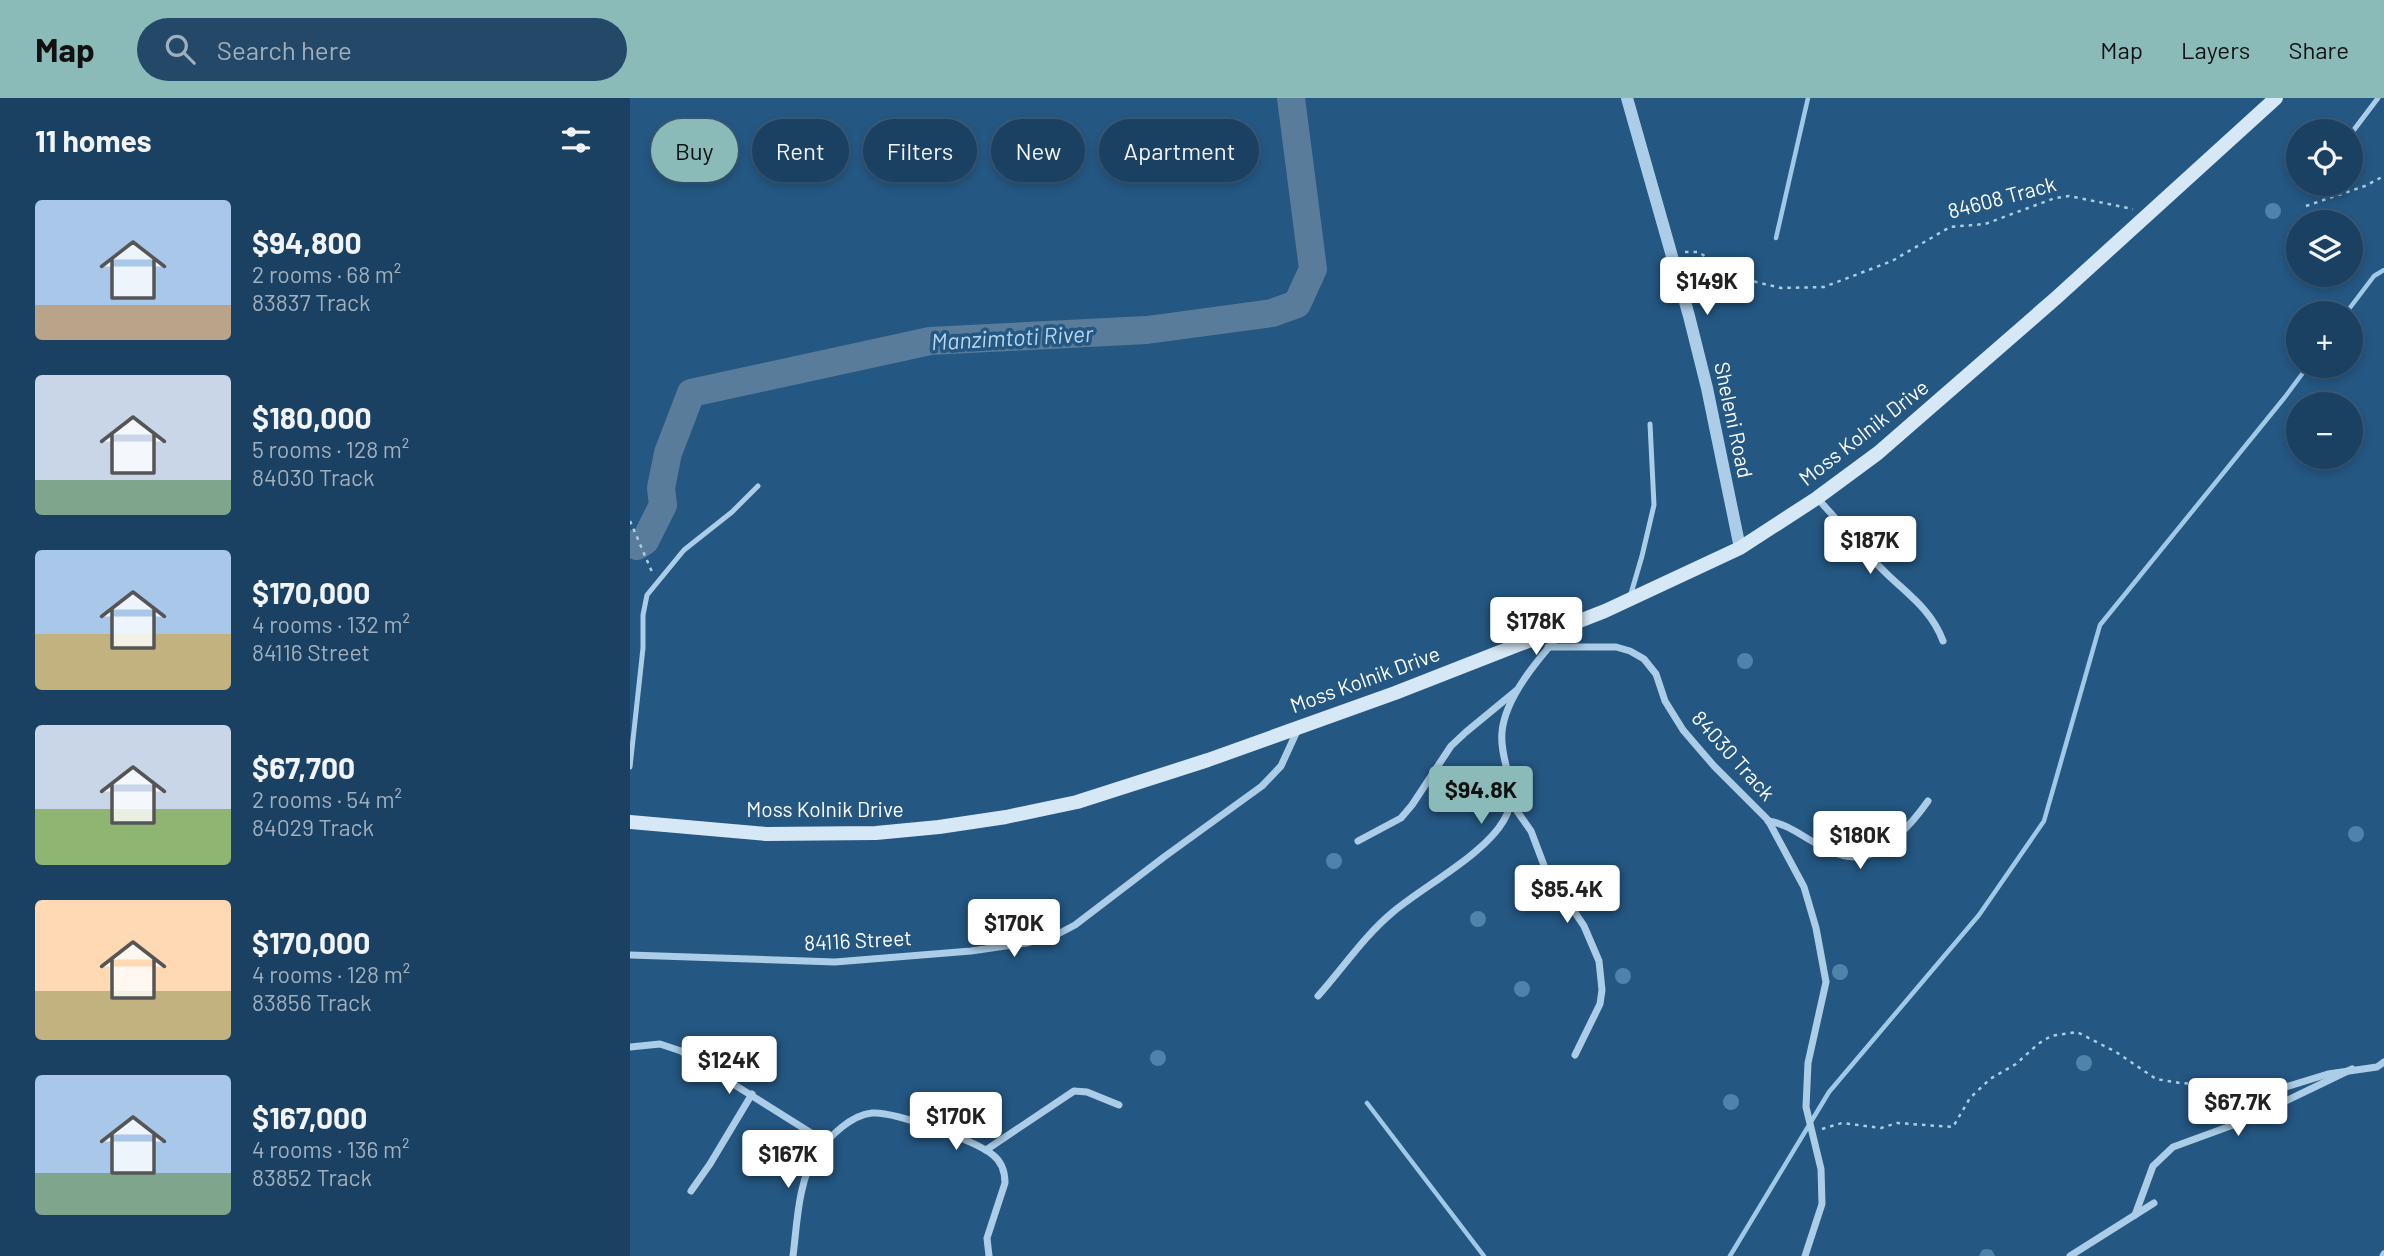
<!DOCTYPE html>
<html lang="en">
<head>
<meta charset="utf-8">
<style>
  body { margin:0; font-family:Barlow,sans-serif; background:#244868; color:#f1f3f6; height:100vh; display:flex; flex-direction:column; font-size:26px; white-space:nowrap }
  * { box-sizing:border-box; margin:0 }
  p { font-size:23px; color:#a0afbe }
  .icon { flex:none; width:38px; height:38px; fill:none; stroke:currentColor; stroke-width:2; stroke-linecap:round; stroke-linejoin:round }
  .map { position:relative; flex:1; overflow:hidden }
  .drawer { display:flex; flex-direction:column; background:#1b4162; width:630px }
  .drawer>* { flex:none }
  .guide { position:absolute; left:21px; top:21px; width:665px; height:63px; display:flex; gap:14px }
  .controls { position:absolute; left:1656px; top:21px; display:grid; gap:14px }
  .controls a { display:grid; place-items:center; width:77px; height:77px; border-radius:50%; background:#1b4162; box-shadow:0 4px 10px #0003,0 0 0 2px #395a77; font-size:35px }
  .price { position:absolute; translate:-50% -60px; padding:0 16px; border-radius:7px; background:#fff; color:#222; font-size:23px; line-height:46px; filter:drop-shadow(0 2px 4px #0008) }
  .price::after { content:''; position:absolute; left:50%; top:42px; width:21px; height:16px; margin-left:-10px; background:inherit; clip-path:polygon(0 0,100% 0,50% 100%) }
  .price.active { background:#8bbbb9; color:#111 }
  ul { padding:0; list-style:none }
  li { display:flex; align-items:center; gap:21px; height:175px; padding:0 35px }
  li span { display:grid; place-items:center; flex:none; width:196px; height:140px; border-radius:7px; color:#555 }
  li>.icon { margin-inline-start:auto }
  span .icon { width:84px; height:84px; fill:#fffc; stroke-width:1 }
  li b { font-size:30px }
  h2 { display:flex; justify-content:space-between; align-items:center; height:84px; padding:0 35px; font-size:30px }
  .tag { padding:0 24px; border-radius:32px; background:#1b4162; box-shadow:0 4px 10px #0003,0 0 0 2px #395a77; font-size:24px; line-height:63px }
  .tag.active { background:#8bbbb9; color:#111 }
  header { display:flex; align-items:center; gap:42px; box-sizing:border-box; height:98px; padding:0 35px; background:#8bbbb9; color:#111 }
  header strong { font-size:33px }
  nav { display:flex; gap:38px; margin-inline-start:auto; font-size:24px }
  .search { width:490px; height:63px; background:#244868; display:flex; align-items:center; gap:18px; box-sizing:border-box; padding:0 24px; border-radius:38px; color:#a0afbe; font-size:26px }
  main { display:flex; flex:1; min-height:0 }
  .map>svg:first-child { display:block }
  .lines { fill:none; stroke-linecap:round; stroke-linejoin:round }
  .stream { stroke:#a0c9e8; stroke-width:4.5 }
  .river { stroke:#587c9a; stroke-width:28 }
  .building { fill:#5083ac }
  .path { stroke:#accde7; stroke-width:2.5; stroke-dasharray:3.5 5; stroke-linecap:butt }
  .service { stroke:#accde7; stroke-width:5 }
  .minor { stroke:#accde7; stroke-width:7 }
  .tertiary { stroke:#accde7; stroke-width:12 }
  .secondary { stroke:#d6e7f6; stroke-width:14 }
  .labels { text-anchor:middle; stroke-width:7; stroke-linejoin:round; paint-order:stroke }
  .street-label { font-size:21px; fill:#fff; stroke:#245782 }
  .water-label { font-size:23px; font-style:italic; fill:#b8d6ef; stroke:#245782 }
</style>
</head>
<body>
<header>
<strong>Map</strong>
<div class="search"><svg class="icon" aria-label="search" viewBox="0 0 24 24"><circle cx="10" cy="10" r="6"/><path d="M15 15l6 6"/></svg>Search here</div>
<nav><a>Map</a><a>Layers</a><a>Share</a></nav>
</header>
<main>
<section class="drawer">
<h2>11 homes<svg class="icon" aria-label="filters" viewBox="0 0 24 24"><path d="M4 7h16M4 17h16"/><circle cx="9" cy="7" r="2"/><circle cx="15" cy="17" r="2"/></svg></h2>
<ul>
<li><span style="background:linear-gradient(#a9c7e8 75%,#b9a48a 0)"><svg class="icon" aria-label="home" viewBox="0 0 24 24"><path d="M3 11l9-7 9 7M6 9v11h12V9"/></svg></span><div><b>$94,800</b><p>2 rooms · 68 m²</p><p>83837 Track</p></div></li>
<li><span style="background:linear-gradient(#c9d6e8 75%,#7fa58c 0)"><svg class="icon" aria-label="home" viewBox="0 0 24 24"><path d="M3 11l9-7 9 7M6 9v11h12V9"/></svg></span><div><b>$180,000</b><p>5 rooms · 128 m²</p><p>84030 Track</p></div></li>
<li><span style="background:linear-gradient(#a9c7e8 60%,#c2b280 0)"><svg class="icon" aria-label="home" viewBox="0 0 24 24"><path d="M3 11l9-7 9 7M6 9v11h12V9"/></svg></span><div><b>$170,000</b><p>4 rooms · 132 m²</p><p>84116 Street</p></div></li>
<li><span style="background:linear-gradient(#c9d6e8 60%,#8fb573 0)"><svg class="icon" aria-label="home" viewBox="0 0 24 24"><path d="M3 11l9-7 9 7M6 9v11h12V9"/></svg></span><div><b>$67,700</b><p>2 rooms · 54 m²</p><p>84029 Track</p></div></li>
<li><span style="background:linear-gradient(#ffd9b3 65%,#c2b280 0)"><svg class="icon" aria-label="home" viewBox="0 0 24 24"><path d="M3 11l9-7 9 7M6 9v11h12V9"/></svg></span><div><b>$170,000</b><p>4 rooms · 128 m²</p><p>83856 Track</p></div></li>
<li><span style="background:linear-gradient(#a9c7e8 70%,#7fa58c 0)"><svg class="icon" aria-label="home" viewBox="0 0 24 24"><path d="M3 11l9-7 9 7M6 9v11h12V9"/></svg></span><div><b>$167,000</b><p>4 rooms · 136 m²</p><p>83852 Track</p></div></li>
</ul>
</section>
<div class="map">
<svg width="1754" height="1158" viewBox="0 0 1754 1158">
  <rect width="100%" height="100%" fill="#245782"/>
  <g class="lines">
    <!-- stream -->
    <g class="stream">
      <polyline points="1146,140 1178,0"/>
      <polyline points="1716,215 1744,178 1754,172"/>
      <polyline points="737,1005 854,1158"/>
      <polyline points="1100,1158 1199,994 1349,817 1414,723 1470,527 1655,299 1678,268"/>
    </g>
    <!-- river -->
    <polyline class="river" points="0,446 7,448 15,443 33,407 31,390 38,355 61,295 300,243 517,232 642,215 667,206 683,171 661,0"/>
  </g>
  <!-- building -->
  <g class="building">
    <circle cx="1643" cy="113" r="8"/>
    <circle cx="1115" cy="563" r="8"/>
    <circle cx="1726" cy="736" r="8"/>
    <circle cx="704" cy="763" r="8"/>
    <circle cx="848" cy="821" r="8"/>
    <circle cx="1210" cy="874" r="8"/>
    <circle cx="993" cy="878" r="8"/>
    <circle cx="892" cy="891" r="8"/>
    <circle cx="528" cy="960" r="8"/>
    <circle cx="1454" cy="965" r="8"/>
    <circle cx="1101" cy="1004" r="8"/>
    <polygon points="1357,1151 1362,1152 1365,1158 1349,1158 1352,1152"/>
  </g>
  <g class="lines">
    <!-- path -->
    <g class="path">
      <polyline points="1676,108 1735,88 1754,78"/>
      <polyline points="1055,154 1068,154 1102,174 1126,184 1151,190 1194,189 1262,163 1320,129 1355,126 1425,100 1439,98 1503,111"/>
      <polyline points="0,423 22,474"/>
      <polyline points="1192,1031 1212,1025 1251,1030 1267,1025 1323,1029 1340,1000 1360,981 1386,966 1408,946 1421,938 1447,934 1486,954 1526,981 1550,985 1645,990"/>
    </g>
    <!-- service -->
    <g class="service">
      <polyline points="1720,37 1748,0"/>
      <polyline points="1000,499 1012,458 1024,407 1020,326"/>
      <polyline points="0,669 13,550 13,517 17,497 54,452 102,414 128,388"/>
    </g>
    <!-- minor -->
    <g class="minor">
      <path d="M 1188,401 C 1211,426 1233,453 1258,477 C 1280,498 1302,513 1313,543"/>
      <polyline points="918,549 986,549 1000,553 1014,561 1026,576 1035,603 1053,632 1084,668 1138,722 1174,789 1186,830 1196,884 1178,965 1176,1009 1191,1071 1192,1106 1175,1158"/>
      <polyline points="882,706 901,733 915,770 954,828 969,863 972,892 970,906 945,957"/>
      <path d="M 1138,723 C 1158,726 1170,737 1187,746 C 1199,753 1213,760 1228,759 C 1254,758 1284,723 1298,703"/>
      <polyline points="728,743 771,720 782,707 821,648 836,634 887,592"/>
      <polyline points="0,857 205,864 341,853 397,845 426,837 445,827 534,759 632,688 651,668 668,631"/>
      <path d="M 688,898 C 713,870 734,838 763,814 C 794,788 855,756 874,722 C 892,691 869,666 872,634 C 875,599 910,559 932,534"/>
      <polyline points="0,949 30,946 51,953 197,1045"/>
      <polyline points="1656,989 1698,976 1747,969 1754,964"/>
      <polyline points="356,1052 444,993 457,994 489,1007"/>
      <polyline points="61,1093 80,1066 122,996"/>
      <polyline points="1505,1117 1523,1068 1543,1049 1614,1023 1722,971"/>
      <path d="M 163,1158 C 167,1127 168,1081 187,1055 C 200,1038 221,1017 242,1015 C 264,1013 346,1043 363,1057 C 372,1064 375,1074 375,1085 L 357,1140 L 359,1158"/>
      <polyline points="1440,1158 1524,1105"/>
      <polyline points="1753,1158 1754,1156"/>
    </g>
    <!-- tertiary -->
    <polyline class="tertiary" points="997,0 1059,218 1077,290 1110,450"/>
    <!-- secondary -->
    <polyline class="secondary" points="0,724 136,736 246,735 309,729 376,719 447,704 578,662 765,595 975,513 1110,450 1187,400 1248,355 1426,200 1646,0"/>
  </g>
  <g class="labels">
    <!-- street labels -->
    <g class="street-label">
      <text transform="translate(1372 100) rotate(-15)" y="7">84608 Track</text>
      <text transform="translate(1103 322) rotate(78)" y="7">Sheleni Road</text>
      <text transform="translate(1234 335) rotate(-38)" y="7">Moss Kolnik Drive</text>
      <text transform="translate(735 582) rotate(-20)" y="7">Moss Kolnik Drive</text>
      <text transform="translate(1103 658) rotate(48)" y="7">84030 Track</text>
      <text x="195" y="719">Moss Kolnik Drive</text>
      <text transform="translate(228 843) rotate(-3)" y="7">84116 Street</text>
    </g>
    <!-- water labels -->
    <g class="water-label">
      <text transform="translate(382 240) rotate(-3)" y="8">Manzimtoti River</text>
    </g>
  </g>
</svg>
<div class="controls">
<a><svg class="icon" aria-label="locate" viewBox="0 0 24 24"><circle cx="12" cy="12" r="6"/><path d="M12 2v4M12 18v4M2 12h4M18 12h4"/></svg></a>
<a><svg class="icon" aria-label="layers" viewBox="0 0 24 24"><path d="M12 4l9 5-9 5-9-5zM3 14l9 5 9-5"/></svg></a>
<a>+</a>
<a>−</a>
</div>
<b class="price" style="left:1077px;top:219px">$149K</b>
<b class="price" style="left:1240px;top:478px">$187K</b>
<b class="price" style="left:906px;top:559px">$178K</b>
<b class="price active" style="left:851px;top:728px">$94.8K</b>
<b class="price" style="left:1230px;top:773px">$180K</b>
<b class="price" style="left:937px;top:827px">$85.4K</b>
<b class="price" style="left:384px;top:861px">$170K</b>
<b class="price" style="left:99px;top:998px">$124K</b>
<b class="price" style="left:1608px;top:1040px">$67.7K</b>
<b class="price" style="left:326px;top:1054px">$170K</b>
<b class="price" style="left:158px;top:1092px">$167K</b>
<div class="guide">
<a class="tag active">Buy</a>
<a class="tag">Rent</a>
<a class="tag">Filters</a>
<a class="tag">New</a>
<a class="tag">Apartment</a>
</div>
</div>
</main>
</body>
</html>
